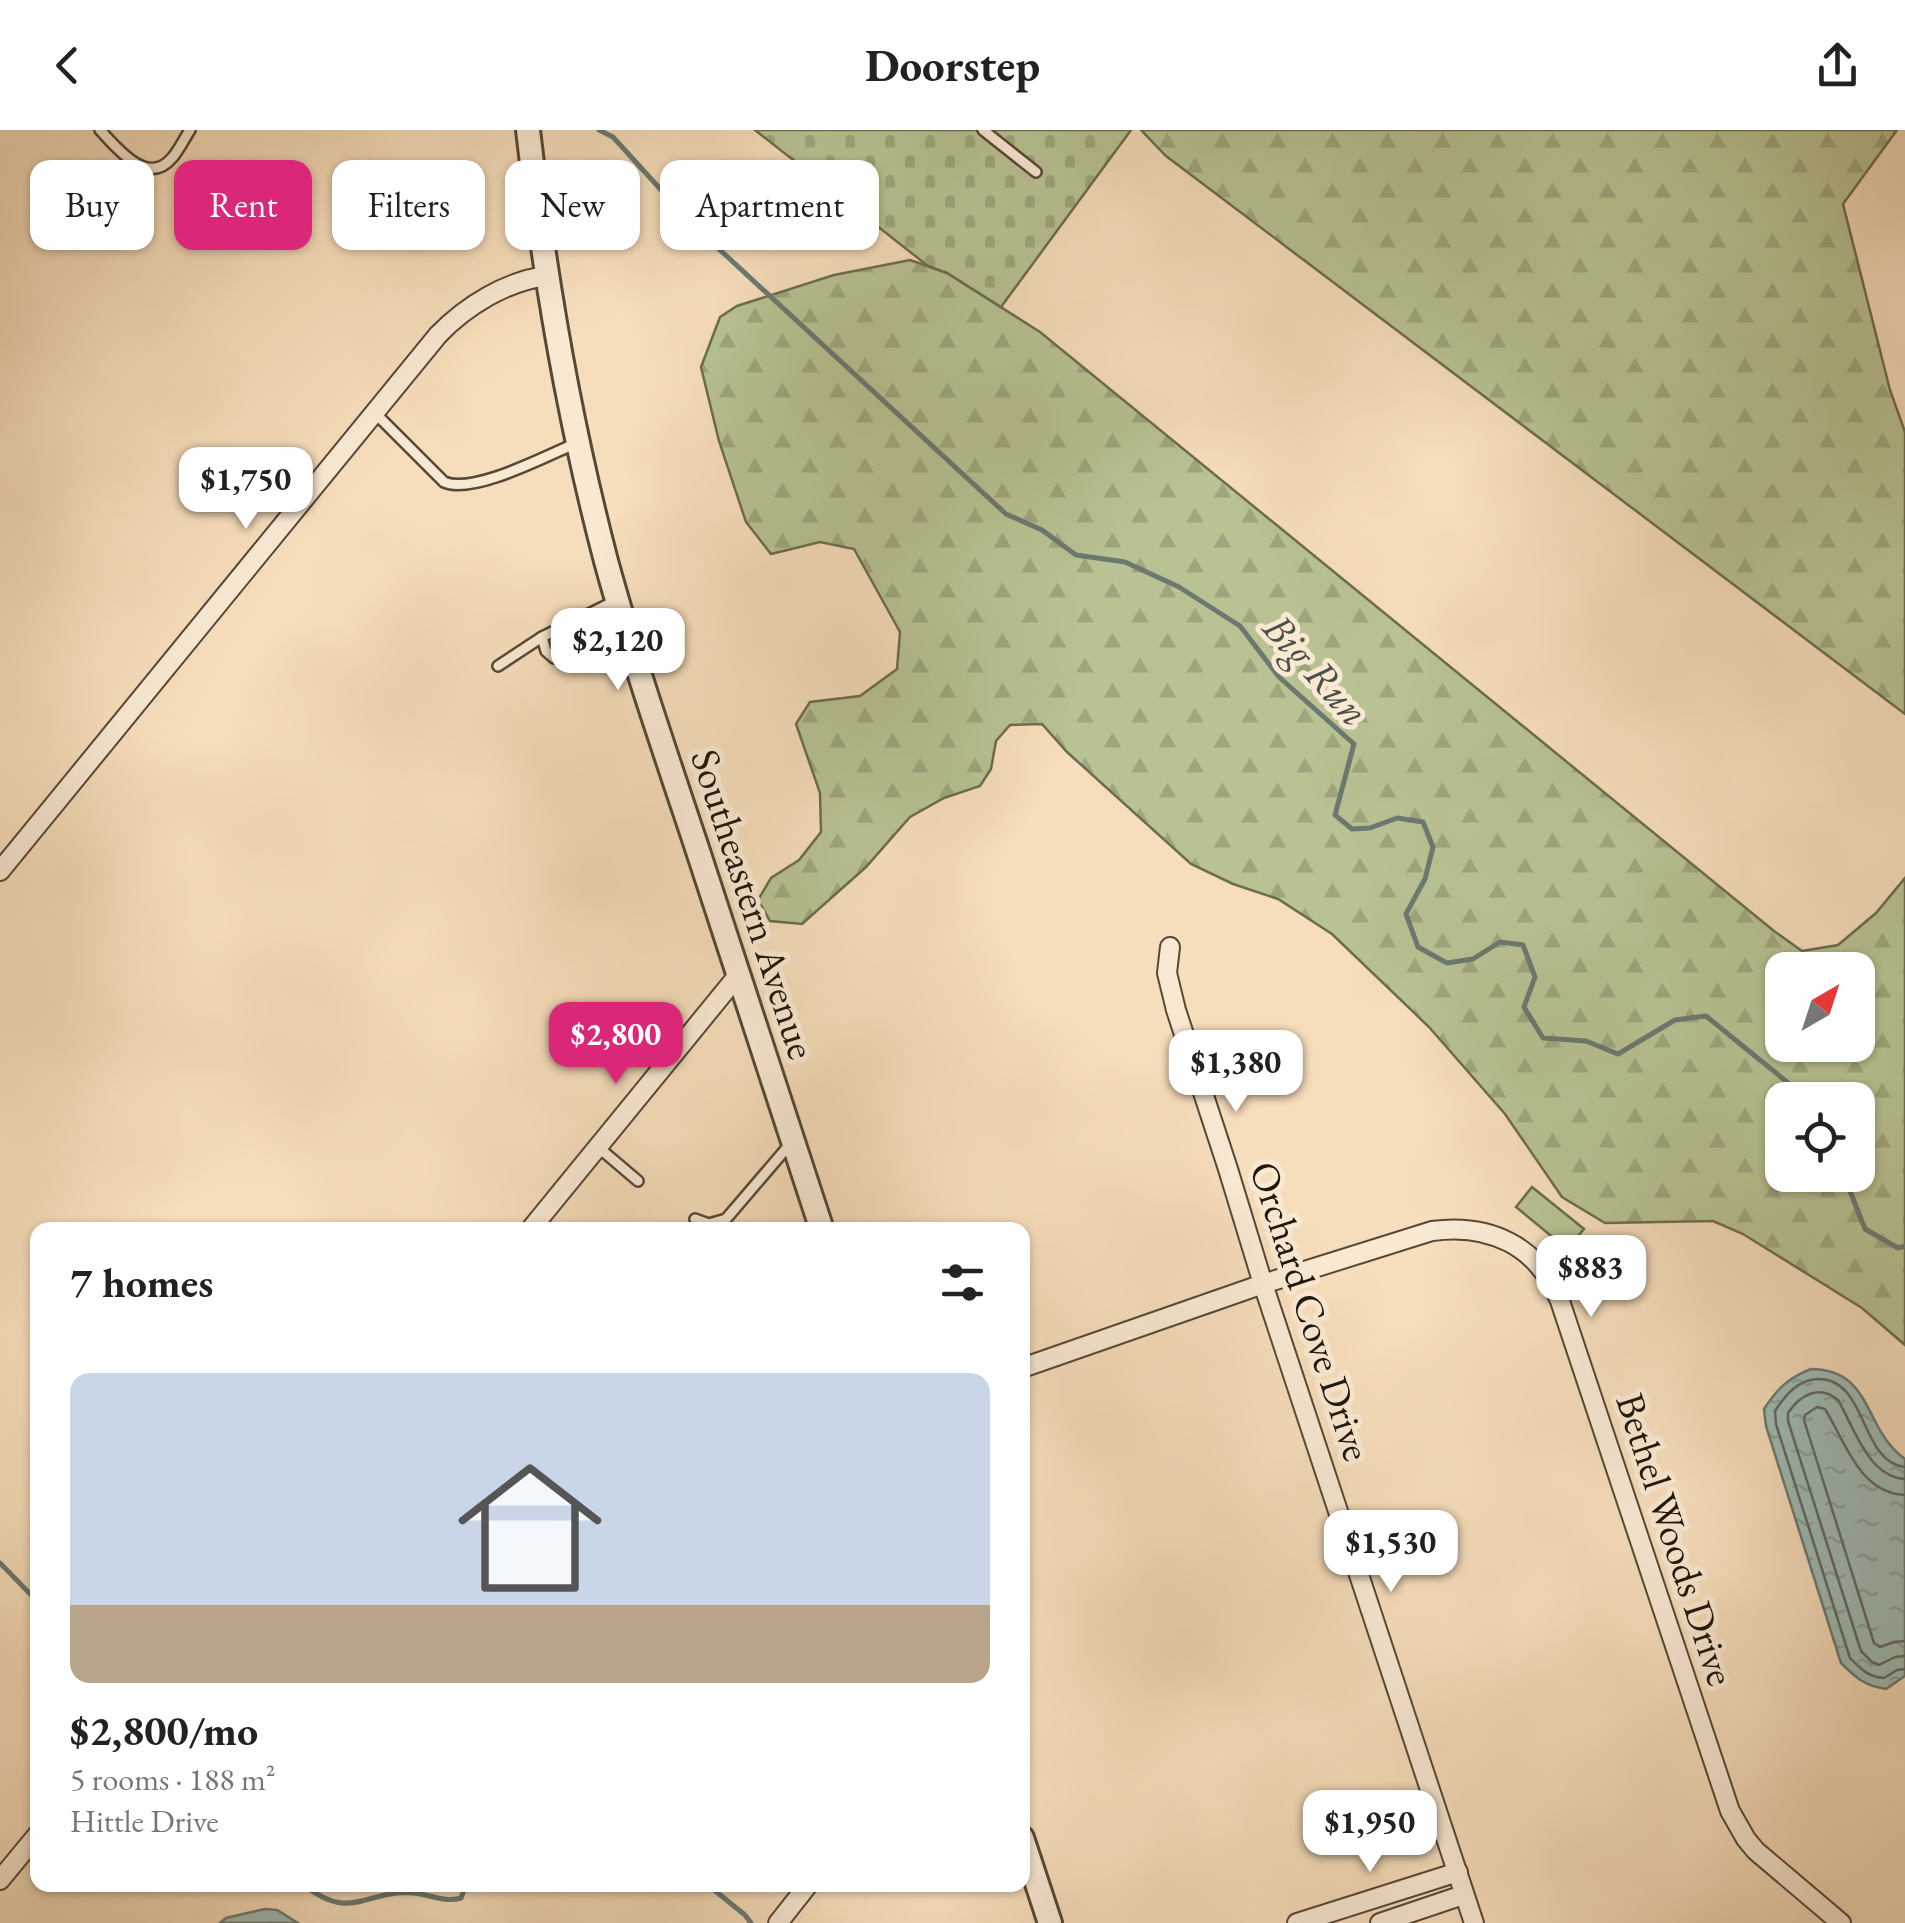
<!DOCTYPE html>
<html lang="en">
<head>
<meta charset="utf-8">
<style>
  body { margin:0; font-family:"EB Garamond",serif; background:#f6f6f6; color:#222; height:100vh; display:flex; flex-direction:column; font-size:38px; white-space:nowrap }
  * { box-sizing:border-box; margin:0 }
  p { font-size:32px; color:#767676 }
  .icon { flex:none; width:55px; height:55px; fill:none; stroke:currentColor; stroke-width:2; stroke-linecap:round; stroke-linejoin:round }
  .map { position:relative; flex:1; overflow:hidden }
  .details { position:absolute; left:30px; top:1092px; width:1000px; height:670px; display:flex; flex-direction:column; background:#fff; border-radius:20px; box-shadow:0 2px 8px #0004 }
  .details>* { flex:none }
  .hud { position:absolute; left:30px; top:30px; width:1000px; height:90px; display:flex; gap:20px }
  .needle { width:65px; rotate:39deg }
  .fabs { position:absolute; left:1765px; top:822px; display:grid; gap:20px }
  .fabs a { display:grid; place-items:center; width:110px; height:110px; border-radius:20px; background:#fff; box-shadow:0 2px 8px #0004; font-size:50px }
  .price { position:absolute; translate:-50% -85px; padding:0 22px; border-radius:20px; background:#fff; color:#222; font-size:32px; line-height:65px; filter:drop-shadow(0 2px 5px #0008) }
  .price::after { content:''; position:absolute; left:50%; top:60px; width:30px; height:22px; margin-left:-15px; background:inherit; clip-path:polygon(0 0,100% 0,50% 100%) }
  .price.on { background:#db2777; color:#fff }
  ul { padding:0; list-style:none }
  li { display:grid; align-content:center; gap:20px; height:530px; padding:0 40px }
  li+li { border-top:2px solid #e0e0e0 }
  li span { display:grid; place-items:center; height:310px; border-radius:20px; color:#555 }
  li>.icon { margin-inline-start:auto }
  span .icon { width:180px; height:180px; fill:#fffc; stroke-width:1 }
  li b { font-size:42px }
  h2 { display:flex; justify-content:space-between; align-items:center; height:120px; padding:0 40px; font-size:42px }
  .pill { padding:0 35px; border-radius:20px; background:#fff; box-shadow:0 2px 8px #0004; font-size:35px; line-height:90px }
  .pill.on { background:#db2777; color:#fff }
  header { display:flex; justify-content:space-between; align-items:center; height:130px; padding:0 40px; background:#fff; font-size:45px; font-weight:700 }
  .map>svg:first-child { display:block }
  .forest { fill:url(#forest-firs); stroke:#6c6c4e; stroke-width:2.5; fill-rule:evenodd }
  .cemetery { fill:url(#cemetery-stones); stroke:#6c6c4e; stroke-width:2.5 }
  .park { fill:#b8c293; stroke:#6c6c4e; stroke-width:2.5 }
  .water { fill:url(#water-ripples); stroke:#6b7971; stroke-width:2.5 }
  .lines { fill:none; stroke-linecap:round; stroke-linejoin:round }
  .shore { stroke:#5e6860; stroke-width:2.5 }
  .stream { stroke:#6b7971; stroke-width:5 }
  .service-casing { stroke:#564836; stroke-width:14 }
  .minor-casing { stroke:#564836; stroke-width:22 }
  .tertiary-casing { stroke:#564836; stroke-width:28 }
  .service { stroke:#f9e9d3; stroke-width:9 }
  .minor { stroke:#f9e9d3; stroke-width:18 }
  .tertiary { stroke:#f9e9d3; stroke-width:22 }
  .labels { text-anchor:middle; stroke-width:10; stroke-linejoin:round; paint-order:stroke }
  .street-label { font-size:40px; fill:#20160a; stroke:#f9e9d3 }
  .water-label { font-size:42px; font-style:italic; fill:#4c5046; stroke:#f9e9d3 }
</style>
</head>
<body>
<header><svg class="icon" aria-label="back" viewBox="0 0 24 24"><path d="M15 5l-7 7 7 7"/></svg>Doorstep<svg class="icon" aria-label="share" viewBox="0 0 24 24"><path d="M12 15V3M7 8l5-5 5 5M5 13v7h14v-7"/></svg></header>
<div class="map">
<svg width="1905" height="1793" viewBox="0 0 1905 1793">
  <defs>
    <pattern id="forest-firs" width="22" height="20" patternUnits="userSpaceOnUse" patternTransform="scale(2.5)"><rect width="22" height="20" fill="#b8c293"/><path d="M5 1l3.5 6h-7zM16 11l3.5 6h-7z" fill="#9ea67d"/></pattern>
    <pattern id="cemetery-stones" width="16" height="16" patternUnits="userSpaceOnUse" patternTransform="scale(2.5)"><rect width="16" height="16" fill="#b8c293"/><path d="M2 7V4a2 2 0 0 1 4 0v3zM10 15v-3a2 2 0 0 1 4 0v3z" fill="#9ea67d"/></pattern>
    <pattern id="water-ripples" width="26" height="14" patternUnits="userSpaceOnUse" patternTransform="scale(2.5)"><rect width="26" height="14" fill="#9dbbb5"/><path d="M2 4q2-2 4 0t4 0M15 11q2-2 4 0t4 0" fill="none" stroke="#87a09a"/></pattern>
  </defs>
  <rect width="100%" height="100%" fill="#f6ddbb"/>
  <filter id="stains"><feTurbulence type="fractalNoise" baseFrequency=".002" numOctaves="4"/><feColorMatrix values="0 0 0 0 .2 0 0 0 0 .09 0 0 0 0 .02 0 0 0 .5 -.17"/></filter>
  <radialGradient id="worn" r=".72"><stop offset=".6" stop-color="#630" stop-opacity="0"/><stop offset="1" stop-color="#630" stop-opacity=".3"/></radialGradient>
  <!-- forest -->
  <g class="forest">
    <polygon points="1141,0 1897,0 1843,74 1890,260 1905,302 1905,584 1166,26"/>
    <path d="M 910,130 L 947,143 L 1040,202 L 1774,801 L 1802,821 L 1838,815 L 1876,783 L 1905,748 L 1905,1215 L 1862,1178 L 1743,1104 L 1713,1091 L 1605,1093 L 1562,1067 L 1505,984 L 1429,897 L 1332,804 L 1278,769 L 1233,754 L 1191,734 L 1067,622 L 1042,594 L 1010,595 L 996,611 L 991,639 L 980,656 L 944,668 L 910,687 L 866,737 L 802,794 L 770,791 L 758,770 L 771,748 L 799,730 L 821,702 L 820,663 L 796,594 L 810,572 L 860,566 L 897,539 L 900,502 L 854,419 L 820,412 L 771,424 L 746,392 L 719,311 L 701,237 L 720,187 L 737,176 L 834,145 ZM 1782,840 L 1858,840 L 1858,915 L 1782,915 ZM 1782,970 L 1858,970 L 1858,1045 L 1782,1045 Z"/>
  </g>
  <!-- cemetery -->
  <polygon class="cemetery" points="755,0 1131,0 1001,177 947,143 928,136"/>
  <!-- park -->
  <polygon class="park" points="1532,1057 1584,1099 1567,1119 1516,1077"/>
  <!-- water -->
  <g class="water">
    <path d="M 1811,1239 C 1874,1240 1862,1298 1905,1329 L 1905,1546 L 1886,1559 C 1865,1556 1856,1548 1841,1533 L 1766,1296 L 1764,1279 C 1777,1259 1788,1248 1811,1239 Z"/>
    <polygon points="265,1779 277,1780 298,1793 220,1793 226,1788"/>
  </g>
  <g class="lines">
    <!-- shore -->
    <g class="shore">
      <path d="M 1905,1337 C 1859,1332 1868,1247 1817,1249 C 1797,1250 1785,1266 1775,1281 L 1776,1294 L 1850,1528 C 1861,1539 1868,1547 1884,1548 L 1897,1540 L 1905,1539"/>
      <path d="M 1905,1349 C 1868,1347 1854,1297 1838,1270 C 1819,1254 1800,1265 1788,1283 L 1788,1291 L 1861,1521 L 1872,1532 L 1879,1535 L 1895,1527 L 1905,1526"/>
      <path d="M 1905,1365 C 1859,1363 1845,1311 1825,1279 L 1817,1277 L 1805,1285 L 1804,1290 L 1874,1513 L 1880,1517 L 1894,1512 L 1905,1511"/>
    </g>
    <!-- stream -->
    <g class="stream">
      <polyline points="599,0 613,7 693,95 1006,384 1042,400 1076,425 1125,432 1179,457 1240,496 1279,547 1354,614 1335,685 1352,699 1370,698 1397,688 1423,692 1433,717 1425,749 1406,784 1418,817 1447,833 1473,829 1500,812 1523,815 1535,847 1524,877 1543,908 1586,911 1618,924 1675,890 1706,886 1809,970"/>
      <polyline points="1850,1045 1848,1056 1865,1099 1898,1118 1905,1116"/>
      <polyline points="0,1433 38,1472"/>
      <path d="M 304,1755 C 352,1793 366,1759 413,1763 C 429,1764 445,1773 461,1768 L 466,1755"/>
      <polyline points="708,1755 745,1785 751,1793"/>
    </g>
    <!-- service casing -->
    <g class="service-casing">
      <g id="service">
        <path d="M 100,0 C 117,18 147,57 172,28 C 179,20 184,9 190,0"/>
        <polyline points="983,0 1036,42"/>
        <path d="M 374,282 L 444,352 C 473,365 548,325 579,312"/>
        <polyline points="542,507 546,521 554,528 564,527 624,498"/>
        <polyline points="498,536 542,507 617,470"/>
        <polyline points="598,1017 638,1051"/>
        <polyline points="695,1089 709,1094 726,1089 791,1013"/>
      </g>
    </g>
    <!-- minor casing -->
    <g class="minor-casing">
      <g id="minor">
        <path d="M 0,741 L 438,205 C 466,176 506,151 547,146"/>
        <polyline points="1170,817 1167,843 1176,880 1228,1039 1263,1154 1474,1793"/>
        <polyline points="530,1100 739,844"/>
        <path d="M 1022,1238 L 1263,1154 L 1432,1101 C 1490,1093 1538,1116 1560,1171 L 1730,1681 L 1746,1709 L 1756,1721 L 1841,1793"/>
        <polyline points="0,1750 38,1704"/>
        <polyline points="778,1793 808,1755"/>
        <polyline points="1297,1793 1458,1742"/>
        <polyline points="1380,1793 1463,1765"/>
      </g>
    </g>
    <!-- tertiary casing -->
    <g class="tertiary-casing">
      <g id="tertiary">
        <path d="M 528,0 C 544,144 569,290 606,431 C 632,526 664,619 695,712 C 737,841 780,971 822,1100"/>
        <polyline points="1022,1708 1050,1793"/>
      </g>
    </g>
    <!-- service -->
    <use href="#service" class="service"/>
    <!-- minor -->
    <use href="#minor" class="minor"/>
    <!-- tertiary -->
    <use href="#tertiary" class="tertiary"/>
  </g>
  <g class="labels">
    <!-- street labels -->
    <g class="street-label">
      <text transform="translate(754 774) rotate(72)" y="14">Southeastern Avenue</text>
      <text transform="translate(1311 1181) rotate(72)" y="14">Orchard Cove Drive</text>
      <text transform="translate(1676 1409) rotate(72)" y="14">Bethel Woods Drive</text>
    </g>
    <!-- water labels -->
    <g class="water-label">
      <text transform="translate(1317 539) rotate(48)" y="15">Big Run</text>
    </g>
  </g>
  <rect width="100%" height="100%" filter="url(#stains)"/>
  <rect width="100%" height="100%" fill="url(#worn)"/>
</svg>
<div class="fabs">
<a><svg class="needle" viewBox="-14 -14 28 28"><path d="M0-13l5 13h-10z" fill="#e53935"/><path d="M0 13l5-13h-10z" fill="#767676"/></svg></a>
<a><svg class="icon" aria-label="locate" viewBox="0 0 24 24"><circle cx="12" cy="12" r="6"/><path d="M12 2v4M12 18v4M2 12h4M18 12h4"/></svg></a>
</div>
<b class="price" style="left:246px;top:402px">$1,750</b>
<b class="price" style="left:618px;top:563px">$2,120</b>
<b class="price on" style="left:616px;top:957px">$2,800</b>
<b class="price" style="left:1236px;top:985px">$1,380</b>
<b class="price" style="left:1591px;top:1190px">$883</b>
<b class="price" style="left:1391px;top:1465px">$1,530</b>
<b class="price" style="left:1370px;top:1745px">$1,950</b>
<div class="hud">
<a class="pill">Buy</a>
<a class="pill on">Rent</a>
<a class="pill">Filters</a>
<a class="pill">New</a>
<a class="pill">Apartment</a>
</div>
<section class="details">
<h2>7 homes<svg class="icon" aria-label="filters" viewBox="0 0 24 24"><path d="M4 7h16M4 17h16"/><circle cx="9" cy="7" r="2"/><circle cx="15" cy="17" r="2"/></svg></h2>
<ul>
<li><span style="background:linear-gradient(#c9d6e8 75%,#b9a48a 0)"><svg class="icon" aria-label="home" viewBox="0 0 24 24"><path d="M3 11l9-7 9 7M6 9v11h12V9"/></svg></span><div><b>$2,800/mo</b><p>5 rooms · 188 m²</p><p>Hittle Drive</p></div></li>
</ul>
</section>
</div>
</body>
</html>
